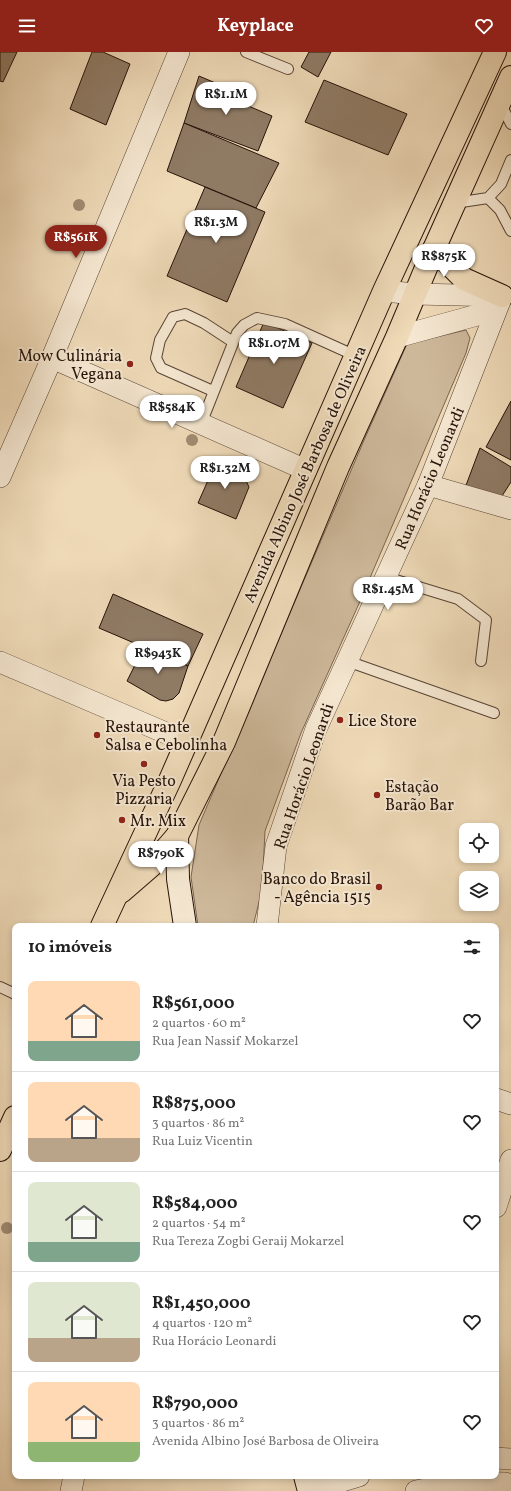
<!DOCTYPE html>
<html lang="pt">
<head>
<meta charset="utf-8">
<style>
  body { margin:0; font-family:Vollkorn,serif; background:#f6f6f6; color:#222; height:100vh; display:flex; flex-direction:column; font-size:15px; white-space:nowrap }
  * { box-sizing:border-box; margin:0 }
  p { font-size:13px; color:#767676 }
  .icon { flex:none; width:22px; height:22px; fill:none; stroke:currentColor; stroke-width:2; stroke-linecap:round; stroke-linejoin:round }
  .map { position:relative; flex:1; overflow:hidden }
  .panel { position:absolute; left:12px; top:871px; width:487px; height:556px; display:flex; flex-direction:column; background:#fff; border-radius:8px; box-shadow:0 2px 6px #0003 }
  .panel>* { flex:none }
  .buttons { position:absolute; left:459px; top:771px; display:grid; gap:8px }
  .buttons a { display:grid; place-items:center; width:40px; height:40px; border-radius:8px; background:#fff; box-shadow:0 2px 6px #0003; font-size:20px }
  .price { position:absolute; translate:-50% -34px; padding:0 9px; border-radius:14px; background:#fff; color:#222; font-size:13px; line-height:26px; filter:drop-shadow(0 1px 2px #0008) }
  .price::after { content:''; position:absolute; left:50%; top:24px; width:12px; height:9px; margin-left:-6px; background:inherit; clip-path:polygon(0 0,100% 0,50% 100%) }
  .price.current { background:#8f2418; color:#fff }
  ul { padding:0; list-style:none }
  li { display:flex; align-items:center; gap:12px; height:100px; padding:0 16px }
  li+li { border-top:1px solid #e0e0e0 }
  li span { display:grid; place-items:center; flex:none; width:112px; height:80px; border-radius:8px; color:#555 }
  li>.icon { margin-inline-start:auto }
  span .icon { width:48px; height:48px; fill:#fffc; stroke-width:1 }
  li b { font-size:17px }
  h2 { display:flex; justify-content:space-between; align-items:center; height:48px; padding:0 16px; font-size:17px }
  header { display:flex; justify-content:space-between; align-items:center; height:52px; padding:0 16px; background:#8f2418; color:#fff; font-size:18px; font-weight:700 }
  .map>svg:first-child { display:block }
  .green { fill:#cdb89a; stroke:#7a6551 }
  .building { fill:#8f7a64; stroke:#261208 }
  .lines { fill:none; stroke-linecap:round; stroke-linejoin:round }
  .service-casing { stroke:#584434; stroke-width:12 }
  .minor-casing { stroke:#584434; stroke-width:22 }
  .secondary-casing { stroke:#261208; stroke-width:24 }
  .primary-casing { stroke:#261208; stroke-width:24 }
  .service { stroke:#f5e7d1; stroke-width:10 }
  .minor { stroke:#f5e7d1; stroke-width:21 }
  .secondary { stroke:#f5e7d1; stroke-width:22 }
  .primary { stroke:#efdab8; stroke-width:22 }
  .tree { fill:#a08c73 }
  .poi-dot { fill:#8f2418; stroke:#f5e7d1; stroke-width:1.5 }
  .labels { text-anchor:middle; stroke-width:4; stroke-linejoin:round; paint-order:stroke }
  .poi-label { font-size:16px; fill:#261208; stroke:#f5e7d1; text-anchor:start }
  .street-label { font-size:16px; fill:#261208; stroke:#f5e7d1 }
</style>
</head>
<body>
<header><svg class="icon" aria-label="menu" viewBox="0 0 24 24"><path d="M4 6h16M4 12h16M4 18h16"/></svg>Keyplace<svg class="icon" aria-label="heart" viewBox="0 0 24 24"><path d="M12 20l-8-8c-3-5 5-10 8-4 3-6 11-1 8 4z"/></svg></header>
<div class="map">
<svg width="511" height="1439" viewBox="0 0 511 1439">
  <rect width="100%" height="100%" fill="#efdab8"/>
  <filter id="stains"><feTurbulence type="fractalNoise" baseFrequency=".005" numOctaves="4"/><feColorMatrix values="0 0 0 0 .2 0 0 0 0 .09 0 0 0 0 .02 0 0 0 .5 -.17"/></filter>
  <radialGradient id="worn" r=".72"><stop offset=".6" stop-color="#630" stop-opacity="0"/><stop offset="1" stop-color="#630" stop-opacity=".3"/></radialGradient>
  <!-- green -->
  <polygon class="green" points="466,278 470,286 466,301 361,547 301,681 265,779 262,838 253,874 198,874 191,825 199,773 365,386 407,292"/>
  <!-- building -->
  <g class="building">
    <polygon points="0,0 17,0 3,30 0,29"/>
    <polygon points="92,0 103,0 130,12 106,73 70,57"/>
    <polygon points="309,0 331,0 318,25 301,15"/>
    <polygon points="199,24 232,38 227,45 272,64 258,99 184,71"/>
    <polygon points="324,28 407,62 388,103 305,70"/>
    <polygon points="184,71 279,111 256,156 167,119"/>
    <polygon points="205,135 265,160 227,250 167,224"/>
    <polygon points="264,270 312,291 283,356 236,335"/>
    <polygon points="511,349 511,408 486,395"/>
    <polygon points="480,396 511,415 511,430 500,447 465,436"/>
    <polygon points="217,408 241,418 249,435 236,467 198,451"/>
    <polygon points="113,542 203,582 188,614 99,576"/>
    <polygon points="144,595 188,614 179,641 173,647 166,649 160,648 127,629"/>
  </g>
  <g class="lines">
    <!-- service casing -->
    <g class="service-casing">
      <g id="service">
        <polyline points="246,0 288,17"/>
        <polyline points="500,51 511,72"/>
        <polyline points="488,146 500,158 511,179"/>
        <polyline points="455,151 488,146 501,132 511,108"/>
        <polyline points="213,339 161,316 156,306 160,288 173,265 185,262 204,271 233,290"/>
        <polyline points="201,372 237,281 244,273 257,266 285,272 356,304"/>
        <polyline points="386,525 458,547 486,568 481,609"/>
        <polyline points="347,609 494,661"/>
        <polyline points="0,935 15,942"/>
      </g>
    </g>
    <!-- minor casing -->
    <g class="minor-casing">
      <g id="minor">
        <polyline points="384,239 415,242 501,244"/>
        <polyline points="397,285 481,262 502,244"/>
        <polyline points="52,306 306,418"/>
        <polyline points="0,425 52,306 179,0"/>
        <polyline points="428,433 511,457"/>
        <polyline points="0,610 187,690"/>
        <polyline points="267,874 276,794 316,677 428,433 502,244"/>
        <polyline points="496,1047 511,1052"/>
        <polyline points="496,1155 511,1108"/>
        <polyline points="496,1406 511,1407"/>
        <polyline points="71,1439 74,1424"/>
        <polyline points="309,1439 359,1424"/>
        <polyline points="416,1439 460,1430 505,1431 511,1433"/>
      </g>
    </g>
    <!-- secondary casing -->
    <g class="secondary-casing">
      <g id="secondary">
        <polyline points="177,784 178,827 185,874"/>
        <polyline points="305,1424 309,1439"/>
      </g>
    </g>
    <!-- primary casing -->
    <g class="primary-casing">
      <g id="primary">
        <polyline points="434,197 464,227 502,244"/>
        <polyline points="121,840 151,814 177,784 224,690 338,415 397,285 434,197 511,25"/>
        <polyline points="102,874 170,728 384,239 495,0"/>
        <polyline points="0,1098 15,1065"/>
      </g>
    </g>
    <!-- service -->
    <use href="#service" class="service"/>
    <!-- minor -->
    <use href="#minor" class="minor"/>
    <!-- secondary -->
    <use href="#secondary" class="secondary"/>
    <!-- primary -->
    <use href="#primary" class="primary"/>
  </g>
  <!-- trees -->
  <g class="tree">
    <circle cx="79" cy="153" r="6"/>
    <circle cx="192" cy="388" r="6"/>
    <circle cx="7" cy="1176" r="6"/>
  </g>
  <!-- markers -->
  <g class="poi-dot">
    <circle cx="130" cy="312" r="4"/>
    <circle cx="340" cy="668" r="4"/>
    <circle cx="97" cy="683" r="4"/>
    <circle cx="144" cy="712" r="4"/>
    <circle cx="377" cy="743" r="4"/>
    <circle cx="122" cy="768" r="4"/>
    <circle cx="379" cy="835" r="4"/>
  </g>
  <g class="labels">
    <!-- poi labels -->
    <g class="poi-label">
      <text x="122" y="309" text-anchor="end">Mow Culinária<tspan x="122" dy="18">Vegana</tspan></text>
      <text x="348" y="674">Lice Store</text>
      <text x="105" y="680">Restaurante<tspan x="105" dy="18">Salsa e Cebolinha</tspan></text>
      <text x="144" y="734" text-anchor="middle">Via Pesto<tspan x="144" dy="18">Pizzaria</tspan></text>
      <text x="385" y="740">Estação<tspan x="385" dy="18">Barão Bar</tspan></text>
      <text x="130" y="774">Mr. Mix</text>
      <text x="371" y="832" text-anchor="end">Banco do Brasil<tspan x="371" dy="18">- Agência 1515</tspan></text>
    </g>
    <!-- street labels -->
    <g class="street-label">
      <text transform="translate(304 422) rotate(-66)" y="6">Avenida Albino José Barbosa de Oliveira</text>
      <text transform="translate(429 426) rotate(-67)" y="6">Rua Horácio Leonardi</text>
      <text transform="translate(303 724) rotate(-71)" y="6">Rua Horácio Leonardi</text>
    </g>
  </g>
  <rect width="100%" height="100%" filter="url(#stains)"/>
  <rect width="100%" height="100%" fill="url(#worn)"/>
</svg>
<div class="buttons">
<a><svg class="icon" aria-label="locate" viewBox="0 0 24 24"><circle cx="12" cy="12" r="6"/><path d="M12 2v4M12 18v4M2 12h4M18 12h4"/></svg></a>
<a><svg class="icon" aria-label="layers" viewBox="0 0 24 24"><path d="M12 4l9 5-9 5-9-5zM3 14l9 5 9-5"/></svg></a>
</div>
<b class="price" style="left:226px;top:64px">R$1.1M</b>
<b class="price" style="left:216px;top:192px">R$1.3M</b>
<b class="price current" style="left:76px;top:207px">R$561K</b>
<b class="price" style="left:444px;top:226px">R$875K</b>
<b class="price" style="left:274px;top:313px">R$1.07M</b>
<b class="price" style="left:172px;top:377px">R$584K</b>
<b class="price" style="left:225px;top:438px">R$1.32M</b>
<b class="price" style="left:388px;top:559px">R$1.45M</b>
<b class="price" style="left:158px;top:623px">R$943K</b>
<b class="price" style="left:161px;top:823px">R$790K</b>
<section class="panel">
<h2>10 imóveis<svg class="icon" aria-label="filters" viewBox="0 0 24 24"><path d="M4 7h16M4 17h16"/><circle cx="9" cy="7" r="2"/><circle cx="15" cy="17" r="2"/></svg></h2>
<ul>
<li><span style="background:linear-gradient(#ffd9b3 75%,#7fa58c 0)"><svg class="icon" aria-label="home" viewBox="0 0 24 24"><path d="M3 11l9-7 9 7M6 9v11h12V9"/></svg></span><div><b>R$561,000</b><p>2 quartos · 60 m²</p><p>Rua Jean Nassif Mokarzel</p></div><svg class="icon" aria-label="heart" viewBox="0 0 24 24"><path d="M12 20l-8-8c-3-5 5-10 8-4 3-6 11-1 8 4z"/></svg></li>
<li><span style="background:linear-gradient(#ffd9b3 70%,#b9a48a 0)"><svg class="icon" aria-label="home" viewBox="0 0 24 24"><path d="M3 11l9-7 9 7M6 9v11h12V9"/></svg></span><div><b>R$875,000</b><p>3 quartos · 86 m²</p><p>Rua Luiz Vicentin</p></div><svg class="icon" aria-label="heart" viewBox="0 0 24 24"><path d="M12 20l-8-8c-3-5 5-10 8-4 3-6 11-1 8 4z"/></svg></li>
<li><span style="background:linear-gradient(#dfe7d0 75%,#7fa58c 0)"><svg class="icon" aria-label="home" viewBox="0 0 24 24"><path d="M3 11l9-7 9 7M6 9v11h12V9"/></svg></span><div><b>R$584,000</b><p>2 quartos · 54 m²</p><p>Rua Tereza Zogbi Geraij Mokarzel</p></div><svg class="icon" aria-label="heart" viewBox="0 0 24 24"><path d="M12 20l-8-8c-3-5 5-10 8-4 3-6 11-1 8 4z"/></svg></li>
<li><span style="background:linear-gradient(#dfe7d0 70%,#b9a48a 0)"><svg class="icon" aria-label="home" viewBox="0 0 24 24"><path d="M3 11l9-7 9 7M6 9v11h12V9"/></svg></span><div><b>R$1,450,000</b><p>4 quartos · 120 m²</p><p>Rua Horácio Leonardi</p></div><svg class="icon" aria-label="heart" viewBox="0 0 24 24"><path d="M12 20l-8-8c-3-5 5-10 8-4 3-6 11-1 8 4z"/></svg></li>
<li><span style="background:linear-gradient(#ffd9b3 75%,#8fb573 0)"><svg class="icon" aria-label="home" viewBox="0 0 24 24"><path d="M3 11l9-7 9 7M6 9v11h12V9"/></svg></span><div><b>R$790,000</b><p>3 quartos · 86 m²</p><p>Avenida Albino José Barbosa de Oliveira</p></div><svg class="icon" aria-label="heart" viewBox="0 0 24 24"><path d="M12 20l-8-8c-3-5 5-10 8-4 3-6 11-1 8 4z"/></svg></li>
</ul>
</section>
</div>
</body>
</html>
